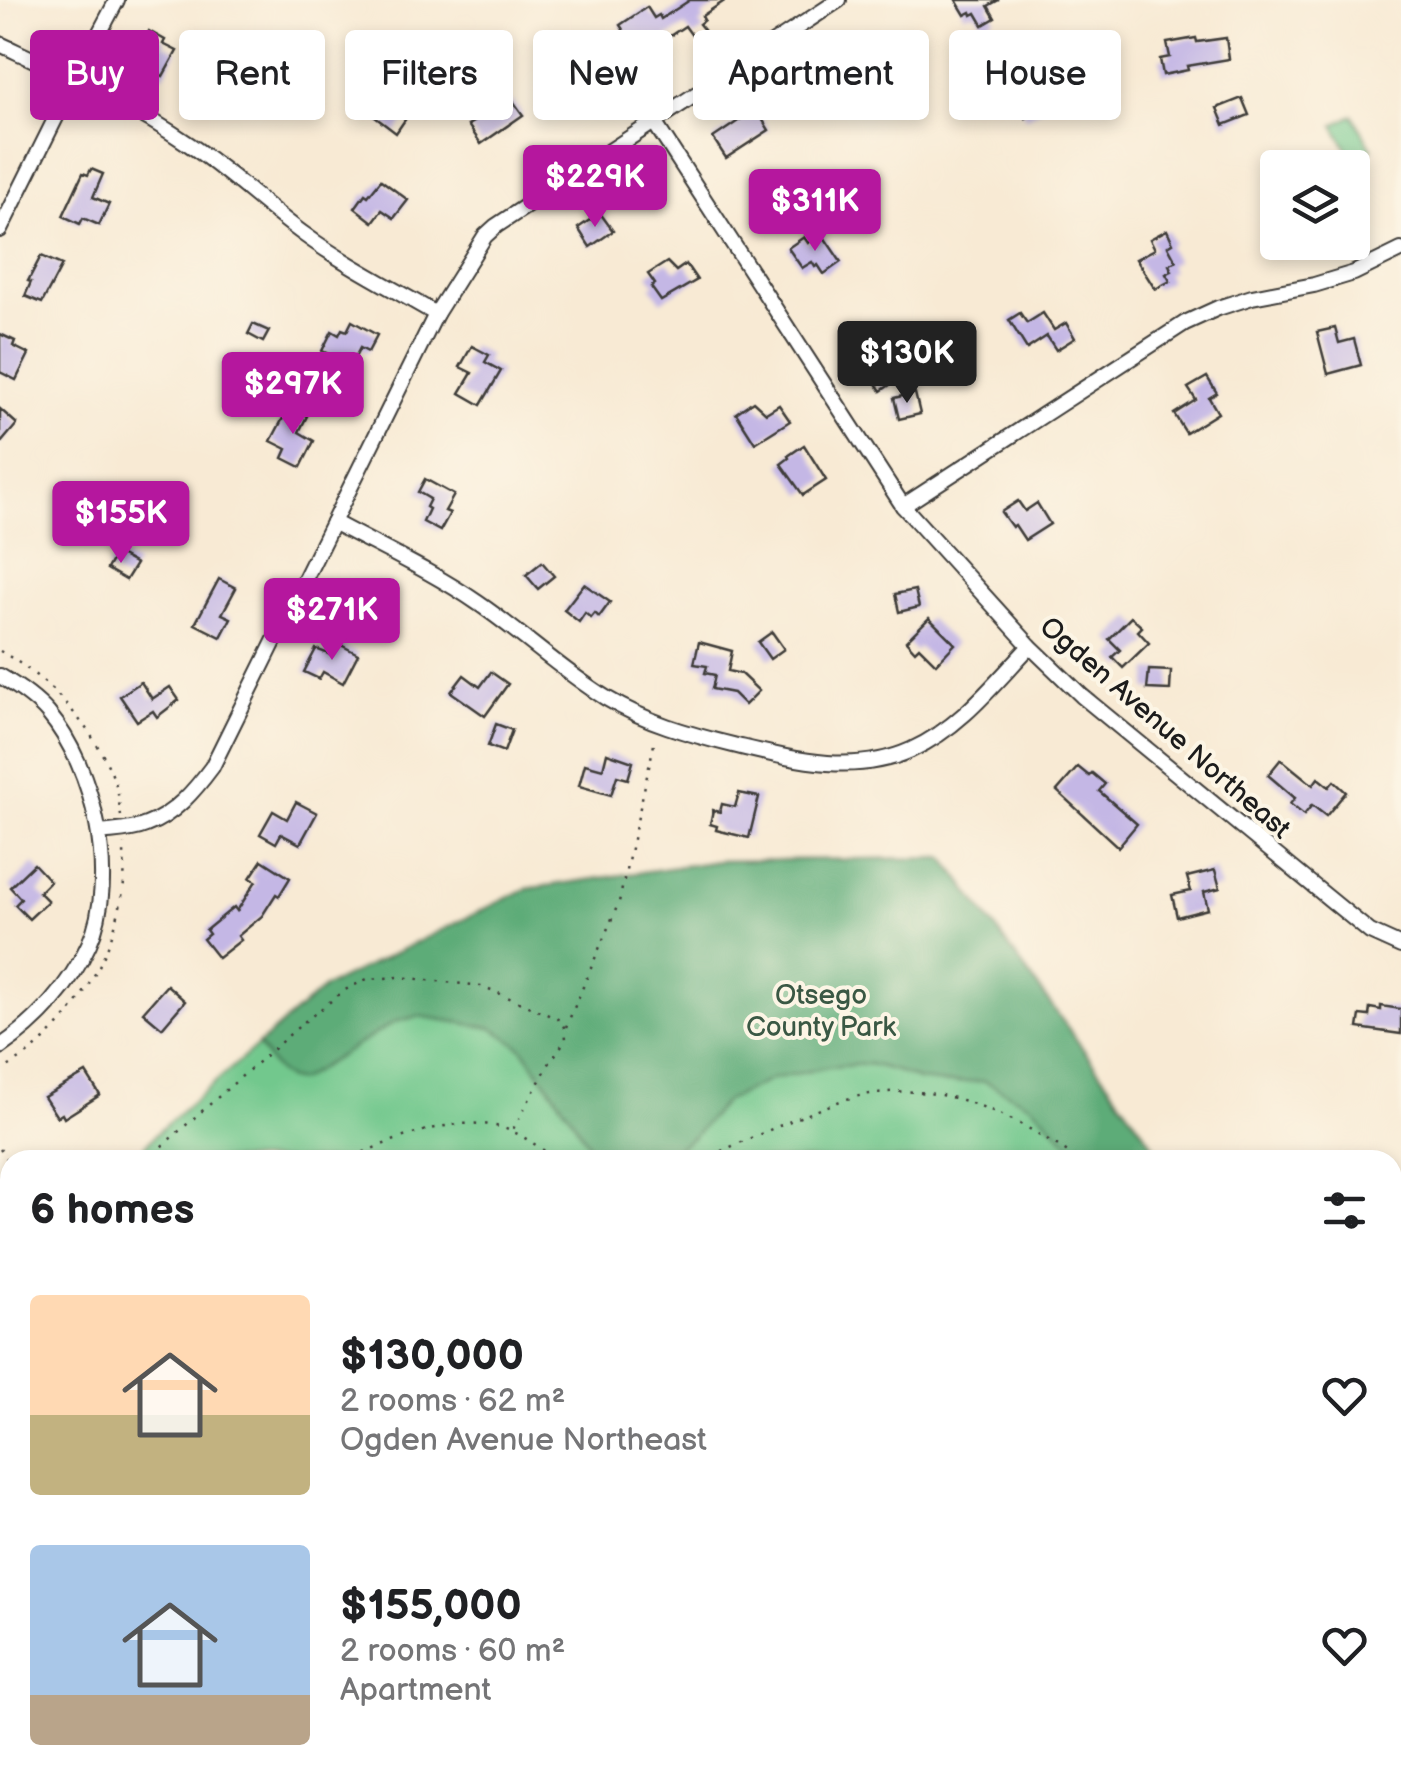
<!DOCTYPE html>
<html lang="en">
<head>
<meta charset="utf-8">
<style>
  body { margin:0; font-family:"Balsamiq Sans",sans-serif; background:#f6f6f6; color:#202124; height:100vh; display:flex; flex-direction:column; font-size:38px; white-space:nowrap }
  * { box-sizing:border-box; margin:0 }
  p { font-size:32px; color:#757577 }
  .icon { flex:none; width:55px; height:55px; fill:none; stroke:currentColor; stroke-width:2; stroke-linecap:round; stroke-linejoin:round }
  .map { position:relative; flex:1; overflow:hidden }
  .details { position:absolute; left:0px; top:1150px; width:1402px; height:640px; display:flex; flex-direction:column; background:#fff; border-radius:30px 30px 0 0; box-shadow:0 5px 15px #0003 }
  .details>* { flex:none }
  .banner { position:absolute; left:30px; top:30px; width:1342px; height:90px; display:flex; gap:20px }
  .tools { position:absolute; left:1260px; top:150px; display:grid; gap:20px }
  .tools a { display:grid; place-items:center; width:110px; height:110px; border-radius:10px; background:#fff; box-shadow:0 5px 15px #0003; font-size:50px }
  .price { position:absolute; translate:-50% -85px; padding:0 22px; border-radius:10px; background:#b5179e; color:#fff; font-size:32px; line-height:65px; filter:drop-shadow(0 2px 5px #0008) }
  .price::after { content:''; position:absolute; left:50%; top:60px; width:30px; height:22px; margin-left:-15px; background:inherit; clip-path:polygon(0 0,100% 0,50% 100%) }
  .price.current { background:#222; color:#fff }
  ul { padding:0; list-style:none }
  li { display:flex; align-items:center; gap:30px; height:250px; padding:0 30px }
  li span { display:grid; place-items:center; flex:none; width:280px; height:200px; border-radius:10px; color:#555 }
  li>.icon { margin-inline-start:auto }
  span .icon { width:120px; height:120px; fill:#fffc; stroke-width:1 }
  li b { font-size:42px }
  h2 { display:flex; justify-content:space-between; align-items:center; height:120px; padding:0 30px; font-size:42px }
  .tag { padding:0 35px; border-radius:10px; background:#fff; box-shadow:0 5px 15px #0003; font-size:35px; line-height:90px }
  .tag.current { background:#b5179e; color:#fff }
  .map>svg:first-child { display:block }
  .green { fill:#72c88d; stroke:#477254; stroke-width:2.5 }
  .forest { fill:#5dac78; stroke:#3c644a; stroke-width:2.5 }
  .water { fill:#66b5e0; stroke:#41687e; stroke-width:2.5 }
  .building { fill:#c4b7e5 }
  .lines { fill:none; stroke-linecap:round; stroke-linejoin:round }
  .street-casing { stroke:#3d3b38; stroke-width:18 }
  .path { stroke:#3d3b38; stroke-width:2.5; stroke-dasharray:2.5 8; stroke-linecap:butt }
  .street { stroke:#fff; stroke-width:14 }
  .labels { text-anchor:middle; stroke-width:8; stroke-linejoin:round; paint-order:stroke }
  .street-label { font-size:28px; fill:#1c1c1c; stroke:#fcf5e5 }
  .park-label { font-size:28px; fill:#3a5844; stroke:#fcf5e5 }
</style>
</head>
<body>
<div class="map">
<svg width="1401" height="1790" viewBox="0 0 1401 1790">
  <rect width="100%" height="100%" fill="#fcf5e5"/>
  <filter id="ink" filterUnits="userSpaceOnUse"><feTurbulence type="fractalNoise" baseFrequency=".01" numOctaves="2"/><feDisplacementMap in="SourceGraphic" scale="20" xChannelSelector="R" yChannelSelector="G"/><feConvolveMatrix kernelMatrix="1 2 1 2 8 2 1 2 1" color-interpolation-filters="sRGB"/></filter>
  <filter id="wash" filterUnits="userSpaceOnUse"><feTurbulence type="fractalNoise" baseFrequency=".0048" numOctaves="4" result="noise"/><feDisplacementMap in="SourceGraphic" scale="40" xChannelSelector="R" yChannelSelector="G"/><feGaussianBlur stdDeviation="2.25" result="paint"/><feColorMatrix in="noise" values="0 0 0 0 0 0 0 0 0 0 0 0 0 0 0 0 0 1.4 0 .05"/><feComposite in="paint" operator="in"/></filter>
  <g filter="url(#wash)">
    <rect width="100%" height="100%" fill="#f8ead4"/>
    <!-- green -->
    <g class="green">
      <polygon points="1353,115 1372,149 1353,159 1334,125"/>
      <polygon points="944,858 1164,1160 133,1160 158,1132 325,987 526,889 718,861"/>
      <polygon points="10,1309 10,1780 911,1780 890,1790 0,1790 0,1323"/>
    </g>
    <!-- forest -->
    <g class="forest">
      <path d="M 944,858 L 1164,1160 L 1085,1160 L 1033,1106 L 984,1081 L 944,1083 L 919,1080 L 896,1071 L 869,1064 L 828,1067 L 772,1079 L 725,1101 L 693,1137 L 660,1160 L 598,1160 L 570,1115 L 522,1048 L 493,1028 L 418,1016 L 395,1022 L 300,1080 C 279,1083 269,1059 258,1045 L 325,987 L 526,889 L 718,861 Z"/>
      <polygon points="1401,1221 1401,1543 1393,1546 1392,1226"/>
      <polygon points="10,1309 10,1413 0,1419 0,1323"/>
      <polygon points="1401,1703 1401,1750 1393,1750 1393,1708"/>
      <polygon points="447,1780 911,1780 890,1790 426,1790"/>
    </g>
    <!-- water -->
    <g class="water">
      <polygon points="1401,1543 1401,1703 1393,1708 1393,1546"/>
      <polygon points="1393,1750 1401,1750 1401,1790 890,1790 911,1780 1392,1780"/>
    </g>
    <g id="blocks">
      <!-- building -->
      <g class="building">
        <polygon points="690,0 726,0 702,16 704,20 699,24 704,30 693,37 685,26 653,47 650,40 643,45 638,37 631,42 620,25 647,7 654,18 659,15 661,19"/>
        <polygon points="956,0 999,0 988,6 995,18 983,25 976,13 972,15 971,12 965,15"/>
        <polygon points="149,31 165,40 163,44 177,51 163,76 141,65 145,57 137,53"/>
        <polygon points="239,35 260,50 247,70 225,54"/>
        <polygon points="1196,38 1197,42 1226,38 1229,59 1187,66 1188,70 1163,75 1160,59 1170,57 1167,43"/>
        <polygon points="856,40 861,49 869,44 873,50 878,46 891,65 862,83 851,66 844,71 834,54"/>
        <polygon points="1021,72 1044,106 1026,118 1003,83"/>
        <polygon points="475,83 490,110 499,104 502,108 513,101 523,115 481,144 468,125 478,119 462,90"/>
        <polygon points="390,96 411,111 396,133 375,117"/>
        <polygon points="1242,98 1249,115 1224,125 1217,108"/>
        <polygon points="756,109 769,130 726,158 713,138"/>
        <polygon points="91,169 103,174 93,197 109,204 99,225 83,218 80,224 63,216 83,173 88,175"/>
        <polygon points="381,180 408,200 394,218 382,210 373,222 355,208 365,194 368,196"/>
        <polygon points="600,213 613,231 590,247 578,228"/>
        <polygon points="1167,230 1173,243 1168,246 1176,261 1169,265 1172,271 1166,274 1170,281 1155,289 1136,259 1155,249 1150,239"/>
        <polygon points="822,234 841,262 824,274 818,265 815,267 812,262 802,268 788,248 804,237 808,243"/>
        <polygon points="41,256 62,265 42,303 25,296 31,282 28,281"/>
        <polygon points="667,262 676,271 686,264 697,280 661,301 651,287 655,284 648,274"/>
        <polygon points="1020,313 1027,323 1043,313 1054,330 1066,323 1075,338 1056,350 1047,336 1027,349 1009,320"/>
        <polygon points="352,321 377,335 368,352 360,348 351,365 322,351 332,331 339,335 342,329 347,331"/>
        <polygon points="253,324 269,331 263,342 248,334"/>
        <polygon points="1335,328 1339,343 1354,339 1361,365 1328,374 1317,332"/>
        <polygon points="0,334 15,341 13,346 29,354 16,380 0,372"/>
        <polygon points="889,335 896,346 903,341 919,365 881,391 873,379 881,373 877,368 880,366 876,359 884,354 877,343"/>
        <polygon points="472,346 489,355 485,362 501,371 481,405 460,393 472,373 460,367"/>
        <polygon points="1207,377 1217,393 1209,398 1218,413 1186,433 1174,414 1196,400 1188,388"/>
        <polygon points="915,393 920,414 899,419 894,398"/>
        <polygon points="753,401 766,413 779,405 790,421 755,443 736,413"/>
        <polygon points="289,407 307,416 299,432 314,441 301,467 283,458 287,449 271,441"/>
        <polygon points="0,409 17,424 0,444"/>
        <polygon points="804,445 826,480 803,495 781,464 789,458 788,456"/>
        <polygon points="425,479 454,495 445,511 450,513 440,531 423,522 429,509 426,507 430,499 418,492"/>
        <polygon points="1018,501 1025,511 1037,503 1050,524 1025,540 1015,525 1012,527 1001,512"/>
        <polygon points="116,553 136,564 126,580 107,569"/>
        <polygon points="542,562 554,576 538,589 526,575"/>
        <polygon points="219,579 236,588 222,614 231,618 221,637 195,624"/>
        <polygon points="584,584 610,602 599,617 595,613 591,618 585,613 579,622 564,610"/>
        <polygon points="915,590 919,607 899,612 895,594"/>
        <polygon points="1131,617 1142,627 1138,631 1149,643 1123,668 1112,657 1120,650 1109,639"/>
        <polygon points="929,618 955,644 936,664 919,647 915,651 906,641"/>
        <polygon points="772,632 784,649 770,659 758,642"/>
        <polygon points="699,642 732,651 728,671 741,674 759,691 745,705 733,693 712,689 715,675 705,673 707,666 694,664"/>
        <polygon points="337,643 358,654 343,683 323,672 319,679 304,672 316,649 331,655"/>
        <polygon points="1149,670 1171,671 1170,690 1147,689"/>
        <polygon points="491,672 508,684 485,716 451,692 464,675 480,687"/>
        <polygon points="141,682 152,699 170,687 179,700 157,717 153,711 137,721 120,696"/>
        <polygon points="496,724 512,730 504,752 488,746"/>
        <polygon points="607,753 633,762 628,779 617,776 611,795 579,786 585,764 603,769"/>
        <polygon points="1281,759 1313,785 1318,778 1329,787 1334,781 1346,792 1326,816 1312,805 1304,815 1290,804 1295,798 1268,775"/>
        <polygon points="1078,767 1089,776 1092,773 1105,784 1099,791 1137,824 1118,847 1057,791"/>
        <polygon points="739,793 759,797 749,838 716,830 717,826 710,824 713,810 720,812 722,804 735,807"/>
        <polygon points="296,802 317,813 300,844 281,834 276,843 260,834 273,811 287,819"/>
        <polygon points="262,860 290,878 279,896 276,894 262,916 238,936 241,940 218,958 203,939 209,934 206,930 234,907 237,911 256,881 250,878"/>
        <polygon points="34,864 50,881 39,892 48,901 29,919 15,905 21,899 10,887"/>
        <polygon points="1215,870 1220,888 1204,892 1208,909 1177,917 1172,895 1191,891 1187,877"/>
        <polygon points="167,985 185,1001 162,1028 143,1012"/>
        <polygon points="1381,1006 1401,1009 1401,1034 1358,1028 1360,1015 1369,1016 1370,1008 1381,1010"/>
        <polygon points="86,1073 100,1095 64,1118 62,1114 57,1117 44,1097"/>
      </g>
    </g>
  </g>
  <g filter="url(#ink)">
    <use href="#blocks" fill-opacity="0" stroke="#3d3b38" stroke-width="2.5"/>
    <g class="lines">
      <!-- street casing -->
      <g class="street-casing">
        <g id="street">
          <path d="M 0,44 C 64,74 131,104 190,145 C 230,172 265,206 305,235 C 346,265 392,288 436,314"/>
          <polyline points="654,122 903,506 1030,646 1082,696 1370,932 1401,946"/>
          <polyline points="0,230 75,79 117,0"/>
          <polyline points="903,506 1185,323 1218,308 1252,297 1314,285 1354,273 1401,250"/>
          <path d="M 333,522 C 381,548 433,572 478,603 C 522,633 561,670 606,698 C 646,722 688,734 733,745 C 792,759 853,776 911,750 C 960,728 994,684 1030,646"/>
          <path d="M 0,676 C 17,686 35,698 48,713 C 94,767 119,878 89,944 C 70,986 37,1022 0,1047"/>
          <path d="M 99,833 C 114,831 132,831 146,825 C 174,815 195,790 212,767 L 436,314 L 485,236 L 496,226 L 839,0"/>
        </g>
      </g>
      <!-- path -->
      <g class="path">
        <path d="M 0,651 C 50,679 97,730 116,785 C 119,795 119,806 121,816"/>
        <polyline points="566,1027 619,902 655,740"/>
        <path d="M 0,1072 C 15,1062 31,1053 44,1040 C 88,999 117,942 124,883 C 125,870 124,857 124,844"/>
        <polyline points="0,1149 10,1163"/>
        <polyline points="146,1160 304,1022 345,990 367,979 400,977 482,986 560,1020 565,1029 566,1039 549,1064 512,1131"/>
        <path d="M 344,1160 C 393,1141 459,1109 511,1131 C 528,1138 543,1151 559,1160"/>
        <path d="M 702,1160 C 734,1145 767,1131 800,1117 C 814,1112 829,1105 843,1100 C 934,1074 1006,1111 1080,1160"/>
        <path d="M 0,1672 C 5,1657 10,1640 9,1623 C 8,1594 0,1563 10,1534"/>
        <polyline points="221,1780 223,1790"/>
        <polyline points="391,1790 401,1787 405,1790"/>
        <polyline points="488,1790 513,1780"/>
        <polyline points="807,1790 824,1780"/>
      </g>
      <!-- street -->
      <use href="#street" class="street"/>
    </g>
  </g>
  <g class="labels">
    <!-- street labels -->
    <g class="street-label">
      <text transform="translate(1166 727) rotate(41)" y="10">Ogden Avenue Northeast</text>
    </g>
    <!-- park labels -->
    <g class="park-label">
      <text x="821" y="1004">Otsego<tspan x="821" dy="32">County Park</tspan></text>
    </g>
  </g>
</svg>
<div class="tools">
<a><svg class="icon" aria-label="layers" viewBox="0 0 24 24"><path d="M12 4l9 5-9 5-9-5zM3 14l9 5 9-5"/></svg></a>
</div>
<b class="price" style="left:595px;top:230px">$229K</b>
<b class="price" style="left:815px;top:254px">$311K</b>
<b class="price current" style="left:907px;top:406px">$130K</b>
<b class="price" style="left:293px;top:437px">$297K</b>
<b class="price" style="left:121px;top:566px">$155K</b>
<b class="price" style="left:332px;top:663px">$271K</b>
<div class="banner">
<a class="tag current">Buy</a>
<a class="tag">Rent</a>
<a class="tag">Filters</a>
<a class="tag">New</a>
<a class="tag">Apartment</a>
<a class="tag">House</a>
</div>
<section class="details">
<h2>6 homes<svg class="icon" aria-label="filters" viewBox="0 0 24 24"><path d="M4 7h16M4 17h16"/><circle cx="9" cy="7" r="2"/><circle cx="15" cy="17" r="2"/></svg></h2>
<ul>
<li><span style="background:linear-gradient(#ffd9b3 60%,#c2b280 0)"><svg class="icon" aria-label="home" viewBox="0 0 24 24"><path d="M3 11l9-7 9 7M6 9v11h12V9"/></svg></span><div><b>$130,000</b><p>2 rooms · 62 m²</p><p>Ogden Avenue Northeast</p></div><svg class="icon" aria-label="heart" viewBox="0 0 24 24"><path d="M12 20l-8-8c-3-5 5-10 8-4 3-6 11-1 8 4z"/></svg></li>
<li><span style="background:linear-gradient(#a9c7e8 75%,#b9a48a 0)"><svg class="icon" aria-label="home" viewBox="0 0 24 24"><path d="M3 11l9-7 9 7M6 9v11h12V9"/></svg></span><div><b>$155,000</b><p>2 rooms · 60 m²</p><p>Apartment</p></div><svg class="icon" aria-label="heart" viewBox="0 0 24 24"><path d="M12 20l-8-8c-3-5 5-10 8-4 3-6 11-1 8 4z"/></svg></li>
</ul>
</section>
</div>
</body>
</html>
